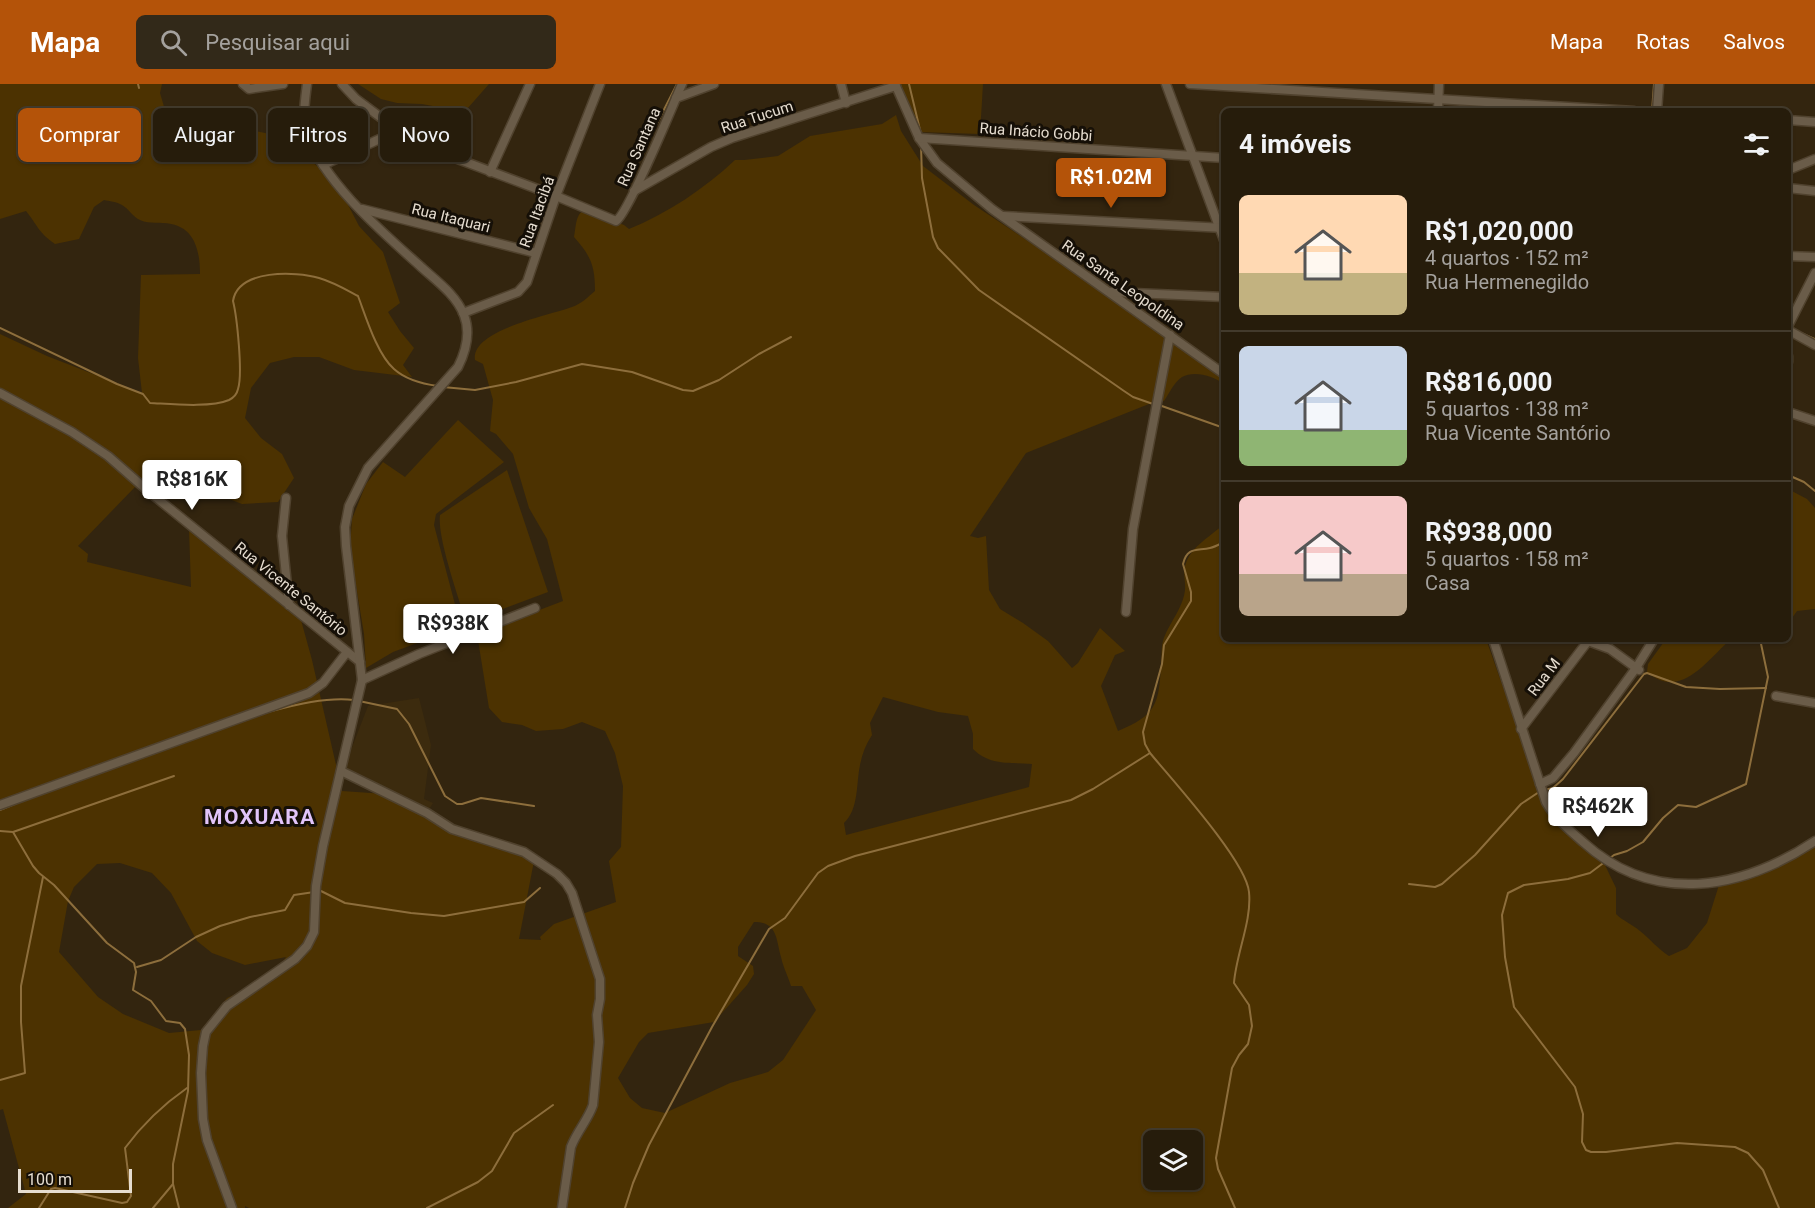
<!DOCTYPE html>
<html lang="pt">
<head>
<meta charset="utf-8">
<style>
  body { margin:0; font-family:Roboto,sans-serif; background:#322919; color:#f1f3f6; height:100vh; display:flex; flex-direction:column; font-size:22px; white-space:nowrap }
  * { box-sizing:border-box; margin:0 }
  p { font-size:20px; color:#a4a19d }
  .icon { flex:none; width:33px; height:33px; fill:none; stroke:currentColor; stroke-width:2; stroke-linecap:round; stroke-linejoin:round }
  .map { position:relative; flex:1; overflow:hidden }
  .side { position:absolute; left:1221px; top:24px; width:570px; height:534px; display:flex; flex-direction:column; background:#261c0b; border-radius:9px; box-shadow:0 2px 4px #0004,0 0 0 2px #423a2c }
  .side>* { flex:none }
  .hud { position:absolute; left:18px; top:24px; width:570px; height:54px; display:flex; gap:12px }
  .fabs { position:absolute; left:1143px; top:1046px; display:grid; gap:12px }
  .fabs a { display:grid; place-items:center; width:60px; height:60px; border-radius:9px; background:#261c0b; box-shadow:0 2px 4px #0004,0 0 0 2px #423a2c; font-size:30px }
  .scale { position:absolute; left:18px; bottom:15px; width:114px; box-sizing:border-box; padding-left:6px; border:3px solid #e6ddd0; border-top:0; font-size:16px; line-height:21px; white-space:nowrap; color:#e6ddd0; -webkit-text-stroke:4px #150f07; paint-order:stroke }
  .price { position:absolute; translate:-50% -51px; padding:0 14px; border-radius:6px; background:#fff; color:#222; font-size:20px; line-height:39px; filter:drop-shadow(0 2px 3px #0008) }
  .price::after { content:''; position:absolute; left:50%; top:36px; width:18px; height:14px; margin-left:-9px; background:inherit; clip-path:polygon(0 0,100% 0,50% 100%) }
  .price.selected { background:#b45309; color:#fff }
  ul { padding:0; list-style:none }
  li { display:flex; align-items:center; gap:18px; height:150px; padding:0 18px }
  li+li { border-top:2px solid #423a2c }
  li span { display:grid; place-items:center; flex:none; width:168px; height:120px; border-radius:9px; color:#555 }
  li>.icon { margin-inline-start:auto }
  span .icon { width:72px; height:72px; fill:#fffc; stroke-width:1 }
  li b { font-size:26px }
  h2 { display:flex; justify-content:space-between; align-items:center; height:72px; padding:0 18px; font-size:26px }
  .pill { padding:0 21px; border-radius:9px; background:#261c0b; box-shadow:0 2px 4px #0004,0 0 0 2px #423a2c; font-size:21px; line-height:54px }
  .pill.selected { background:#b45309; color:#fff }
  header { display:flex; align-items:center; gap:36px; box-sizing:border-box; height:84px; padding:0 30px; background:#b45309; color:#fff }
  header strong { font-size:28px }
  nav { display:flex; gap:33px; margin-inline-start:auto; font-size:21px }
  .search { width:420px; height:54px; background:#322919; display:flex; align-items:center; gap:15px; box-sizing:border-box; padding:0 21px; border-radius:9px; color:#a4a19d; font-size:22px }
  .map>svg:first-child { display:block }
  .built { fill:#3c2b0e }
  .green { fill:#4c3201; fill-rule:evenodd }
  .lines { fill:none; stroke-linecap:round; stroke-linejoin:round }
  .stream { stroke:#8d6e3c; stroke-width:2 }
  .minor-casing { stroke:#50422e; stroke-width:11 }
  .minor { stroke:#6a5c49; stroke-width:8 }
  .labels { text-anchor:middle; stroke-width:6; stroke-linejoin:round; paint-order:stroke }
  .street-label { font-size:15px; fill:#e6ddd0; stroke:#150f07 }
  .district-label { font-size:21px; font-weight:bold; letter-spacing:1.5px; fill:#e1c4fa; stroke:#150f07 }
</style>
</head>
<body>
<header>
<strong>Mapa</strong>
<div class="search"><svg class="icon" aria-label="search" viewBox="0 0 24 24"><circle cx="10" cy="10" r="6"/><path d="M15 15l6 6"/></svg>Pesquisar aqui</div>
<nav><a>Mapa</a><a>Rotas</a><a>Salvos</a></nav>
</header>
<div class="map">
<svg width="1815" height="1124" viewBox="0 0 1815 1124">
  <rect width="100%" height="100%" fill="#33250f"/>
  <!-- built -->
  <polygon class="built" points="419,614 431,661 424,715 433,719 429,725 344,684 368,622"/>
  <!-- green -->
  <g class="green">
    <path d="M 0,0 L 162,0 L 160,9 L 170,43 L 187,52 L 240,44 L 270,50 L 316,81 L 341,107 L 359,142 L 383,168 L 400,219 L 388,228 L 400,247 L 414,264 L 403,281 L 412,293 L 354,286 L 319,273 L 294,273 L 270,279 L 251,304 L 245,334 L 261,354 L 282,370 L 294,394 L 278,418 L 242,420 L 219,411 L 184,409 L 147,412 L 135,403 L 78,462 L 88,470 L 87,478 L 191,503 L 189,445 L 301,536 L 312,576 L 342,707 L 385,710 L 534,777 L 519,855 L 541,856 L 540,853 L 554,840 L 616,818 L 609,777 L 621,763 L 623,702 L 615,669 L 605,647 L 582,638 L 563,645 L 536,647 L 522,641 L 502,638 L 489,624 L 477,550 L 563,517 L 547,455 L 529,424 L 513,370 L 496,350 L 490,347 L 493,316 L 483,280 L 475,276 C 470,246 551,231 572,223 C 581,220 588,213 595,207 C 595,182 591,172 574,153 C 576,144 575,131 584,126 L 624,141 L 629,145 C 668,129 704,105 735,76 L 744,76 L 778,72 L 810,52 L 882,40 L 896,31 L 901,47 L 923,82 L 974,121 L 1121,219 L 1224,293 L 1224,300 C 1214,292 1194,286 1182,293 C 1174,298 1169,310 1164,317 L 1159,316 L 1026,369 L 970,452 L 978,454 L 986,452 L 989,506 L 1000,525 L 1023,539 L 1048,557 L 1072,584 L 1078,579 L 1100,544 L 1125,567 L 1115,571 L 1101,602 L 1118,647 C 1156,631 1159,621 1161,580 C 1162,573 1161,564 1163,557 C 1168,540 1183,525 1185,506 C 1186,497 1182,489 1186,479 C 1192,462 1211,452 1224,440 L 1224,555 L 1486,555 L 1520,651 L 1539,691 L 1572,750 L 1604,779 L 1616,804 L 1616,830 C 1623,837 1632,840 1640,847 C 1650,855 1658,865 1669,872 L 1687,864 L 1707,839 L 1719,801 L 1739,796 L 1815,760 L 1815,1124 L 249,1124 L 245,1122 L 245,1124 L 8,1124 L 26,1110 L 3,1025 L 0,1026 L 0,250 L 47,272 L 142,309 L 138,274 L 141,191 L 200,190 C 200,165 194,140 163,139 C 155,138 148,140 140,136 C 133,133 129,125 122,121 C 117,118 109,117 104,116 L 94,123 L 79,155 L 55,160 C 38,148 38,142 26,127 L 0,135 ZM 883,613 L 938,628 L 968,632 L 973,650 L 973,665 C 990,682 1010,678 1032,680 L 1029,703 L 846,751 L 844,739 C 859,725 856,700 860,681 C 862,670 866,660 872,651 L 870,639 ZM 120,779 L 152,789 L 171,809 L 197,857 L 212,869 L 245,881 L 286,873 L 283,878 L 242,907 L 227,914 L 201,946 L 169,949 L 123,930 L 98,913 L 59,868 L 68,817 L 74,803 L 97,780 ZM 754,838 C 778,838 776,856 781,873 C 783,883 788,892 791,902 L 802,902 L 816,926 L 783,976 L 768,988 L 730,999 L 665,1029 L 642,1024 L 630,1014 L 618,994 L 639,958 L 648,949 L 714,938 L 747,901 L 754,890 L 753,882 L 738,872 L 738,863 ZM 1154,1056 L 1192,1056 L 1192,1095 L 1154,1095 Z"/>
    <polygon points="358,0 489,0 467,25 449,25 422,20 397,19 381,15"/>
    <polygon points="899,0 983,0 980,50 919,48"/>
    <polygon points="458,336 504,378 436,430 434,441 461,543 393,568 366,584 364,550 350,465 352,435 366,400 383,378 405,393"/>
    <path d="M 507,386 L 548,508 L 466,539 C 459,514 437,454 440,431 Z"/>
    <polygon points="1788,405 1807,415 1815,424 1815,525 1797,527 1792,534 1792,547 1788,550"/>
    <path d="M 1666,555 L 1731,555 C 1707,576 1681,617 1647,588 L 1648,580 Z"/>
  </g>
  <g class="lines">
    <!-- stream -->
    <g class="stream">
      <polyline points="138,0 139,4"/>
      <polyline points="909,0 921,50"/>
      <polyline points="1652,27 1654,0"/>
      <polyline points="649,55 677,0"/>
      <polyline points="921,61 922,94 933,153 938,164 979,206 1124,307 1133,313 1153,320"/>
      <path d="M 0,244 L 117,300 L 143,310 L 150,319 C 171,320 210,324 229,316 C 233,314 237,310 238,305 C 243,290 237,233 233,217 C 238,185 296,187 319,194 C 333,198 345,205 358,212 C 366,233 377,270 394,285 C 405,295 423,300 438,302"/>
      <polyline points="1801,249 1815,255"/>
      <polyline points="443,303 475,306 516,298 582,280 632,288 683,306 693,307 719,296 759,270 791,253"/>
      <polyline points="1159,321 1224,344"/>
      <polyline points="1788,391 1804,398 1815,407"/>
      <polyline points="1788,400 1791,392"/>
      <path d="M 1224,458 C 1220,460 1215,463 1210,464 C 1196,467 1187,463 1183,480 L 1191,508 L 1191,517 L 1164,561 L 1162,580 L 1143,648 L 1145,660 L 1150,669 C 1173,697 1246,777 1249,808 C 1252,837 1236,870 1234,899 L 1249,921 L 1252,942 L 1248,960 L 1239,971 L 1232,984 L 1216,1074 L 1218,1085 L 1235,1124"/>
      <polyline points="1760,555 1768,593 1746,700 1696,723 1678,721 1663,734 1643,758 1627,767 1614,771 1590,789 1568,795 1524,801 1508,809 1502,831 1505,873 1514,923 1575,1003 1583,1030 1582,1058 1586,1066 1591,1068 1606,1068 1677,1059 1735,1063 1748,1069 1763,1086 1779,1124"/>
      <polyline points="359,617 397,625 409,640 445,712 457,720 462,720 481,714 534,722"/>
      <path d="M 268,628 C 295,621 325,613 354,616"/>
      <polyline points="1544,706 1553,704 1563,695 1644,590 1647,589 1686,603 1720,605 1766,604"/>
      <polyline points="0,726 17,719"/>
      <polyline points="0,747 13,748 174,692"/>
      <polyline points="13,748 33,782 39,789 54,801 107,859 134,879 136,888 133,906 151,917 166,937 180,939 185,945 189,971 188,1007 173,1080 173,1100 179,1124"/>
      <polyline points="1409,800 1435,803 1442,800 1475,771 1521,720 1539,708"/>
      <polyline points="137,883 161,876 196,853 220,842 250,833 285,826 294,811 321,807 345,819 411,829 444,832 524,818 540,804"/>
      <polyline points="0,996 25,989 21,938 21,902 43,793"/>
      <path d="M 39,1124 L 51,1105 L 55,1104 L 122,1119 L 127,1118 L 131,1112 L 125,1064 C 142,1041 164,1020 187,1004"/>
      <polyline points="153,1124 173,1100"/>
      <polyline points="427,1124 478,1098 492,1087 514,1049 553,1021"/>
      <polyline points="625,1124 633,1099 649,1061 712,943 769,845 785,834 818,789 828,782 855,772 1071,716 1093,705 1150,669"/>
    </g>
    <!-- minor casing -->
    <g class="minor-casing">
      <g id="minor">
        <polyline points="243,0 249,5 283,0"/>
        <path d="M 342,0 L 356,15 L 415,59 L 556,112 L 616,137 C 628,130 673,21 682,0"/>
        <polyline points="841,0 846,19"/>
        <polyline points="895,0 919,54 937,79 992,125 1224,290"/>
        <polyline points="1166,0 1224,156"/>
        <polyline points="1190,0 1634,27"/>
        <polyline points="676,14 714,0"/>
        <polyline points="1438,27 1439,0"/>
        <polyline points="1657,27 1659,0"/>
        <polyline points="1788,36 1815,38"/>
        <polyline points="919,54 1224,74"/>
        <polyline points="323,81 397,47"/>
        <polyline points="1788,86 1815,75"/>
        <polyline points="490,88 530,0"/>
        <polyline points="1788,104 1815,107"/>
        <polyline points="634,107 711,63 732,54 896,2"/>
        <polyline points="362,125 536,169"/>
        <polyline points="1003,132 1224,144"/>
        <polyline points="1788,172 1815,173"/>
        <polyline points="1111,208 1224,213"/>
        <polyline points="463,229 518,208 527,198 556,112 600,0"/>
        <polyline points="1788,242 1815,189"/>
        <polyline points="1788,246 1815,261"/>
        <polyline points="1788,272 1788,278"/>
        <polyline points="0,309 72,348 108,372 148,407 360,578"/>
        <polyline points="1788,328 1815,337"/>
        <polyline points="286,414 282,452 289,521"/>
        <polyline points="1126,528 1133,445 1170,251"/>
        <path d="M 1493,555 L 1546,718 C 1555,734 1569,746 1583,758 C 1654,822 1741,806 1815,757"/>
        <polyline points="1588,557 1610,565 1639,586"/>
        <polyline points="362,596 419,570 535,524"/>
        <polyline points="1776,612 1815,619"/>
        <polyline points="1521,645 1588,557"/>
        <path d="M 341,687 L 427,729 L 452,745 L 524,768 L 557,790 L 566,799 L 572,809 L 600,895 L 600,915 L 597,931 L 599,958 L 593,1021 C 588,1036 577,1047 571,1063 L 562,1124"/>
        <polyline points="1540,700 1553,694 1574,669 1636,584 1654,555"/>
        <polyline points="0,721 309,609 323,599 347,568"/>
        <path d="M 232,1124 L 207,1056 L 203,1035 L 201,989 L 203,962 L 206,948 L 227,922 L 295,875 L 307,862 L 314,848 L 316,802 L 323,762 L 362,596 L 346,462 L 345,443 L 349,422 L 368,384 L 458,283 C 466,267 471,249 464,231 C 455,209 435,196 419,181 C 380,146 325,99 307,50 C 302,34 305,16 307,0"/>
      </g>
    </g>
    <!-- minor -->
    <use href="#minor" class="minor"/>
  </g>
  <g class="labels">
    <!-- street labels -->
    <g class="street-label">
      <text transform="translate(757 33) rotate(-18)" y="5">Rua Tucum</text>
      <text transform="translate(1036 48) rotate(4)" y="5">Rua Inácio Gobbi</text>
      <text transform="translate(639 63) rotate(-66)" y="5">Rua Santana</text>
      <text transform="translate(537 128) rotate(-70)" y="5">Rua Itacibá</text>
      <text transform="translate(451 134) rotate(14)" y="5">Rua Itaquari</text>
      <text transform="translate(1123 201) rotate(35)" y="5">Rua Santa Leopoldina</text>
      <text transform="translate(291 505) rotate(39)" y="5">Rua Vicente Santório</text>
      <text transform="translate(1544 593) rotate(-53)" y="5">Rua M</text>
    </g>
    <!-- district labels -->
    <g class="district-label">
      <text x="260" y="740">MOXUARA</text>
    </g>
  </g>
</svg>
<div class="fabs">
<a><svg class="icon" aria-label="layers" viewBox="0 0 24 24"><path d="M12 4l9 5-9 5-9-5zM3 14l9 5 9-5"/></svg></a>
</div>
<div class="scale">100 m</div>
<b class="price selected" style="left:1111px;top:125px">R$1.02M</b>
<b class="price" style="left:192px;top:427px">R$816K</b>
<b class="price" style="left:453px;top:571px">R$938K</b>
<b class="price" style="left:1598px;top:754px">R$462K</b>
<div class="hud">
<a class="pill selected">Comprar</a>
<a class="pill">Alugar</a>
<a class="pill">Filtros</a>
<a class="pill">Novo</a>
</div>
<section class="side">
<h2>4 imóveis<svg class="icon" aria-label="filters" viewBox="0 0 24 24"><path d="M4 7h16M4 17h16"/><circle cx="9" cy="7" r="2"/><circle cx="15" cy="17" r="2"/></svg></h2>
<ul>
<li><span style="background:linear-gradient(#ffd9b3 65%,#c2b280 0)"><svg class="icon" aria-label="home" viewBox="0 0 24 24"><path d="M3 11l9-7 9 7M6 9v11h12V9"/></svg></span><div><b>R$1,020,000</b><p>4 quartos · 152 m²</p><p>Rua Hermenegildo</p></div></li>
<li><span style="background:linear-gradient(#c9d6e8 70%,#8fb573 0)"><svg class="icon" aria-label="home" viewBox="0 0 24 24"><path d="M3 11l9-7 9 7M6 9v11h12V9"/></svg></span><div><b>R$816,000</b><p>5 quartos · 138 m²</p><p>Rua Vicente Santório</p></div></li>
<li><span style="background:linear-gradient(#f6c9c9 65%,#b9a48a 0)"><svg class="icon" aria-label="home" viewBox="0 0 24 24"><path d="M3 11l9-7 9 7M6 9v11h12V9"/></svg></span><div><b>R$938,000</b><p>5 quartos · 158 m²</p><p>Casa</p></div></li>
</ul>
</section>
</div>
</body>
</html>
